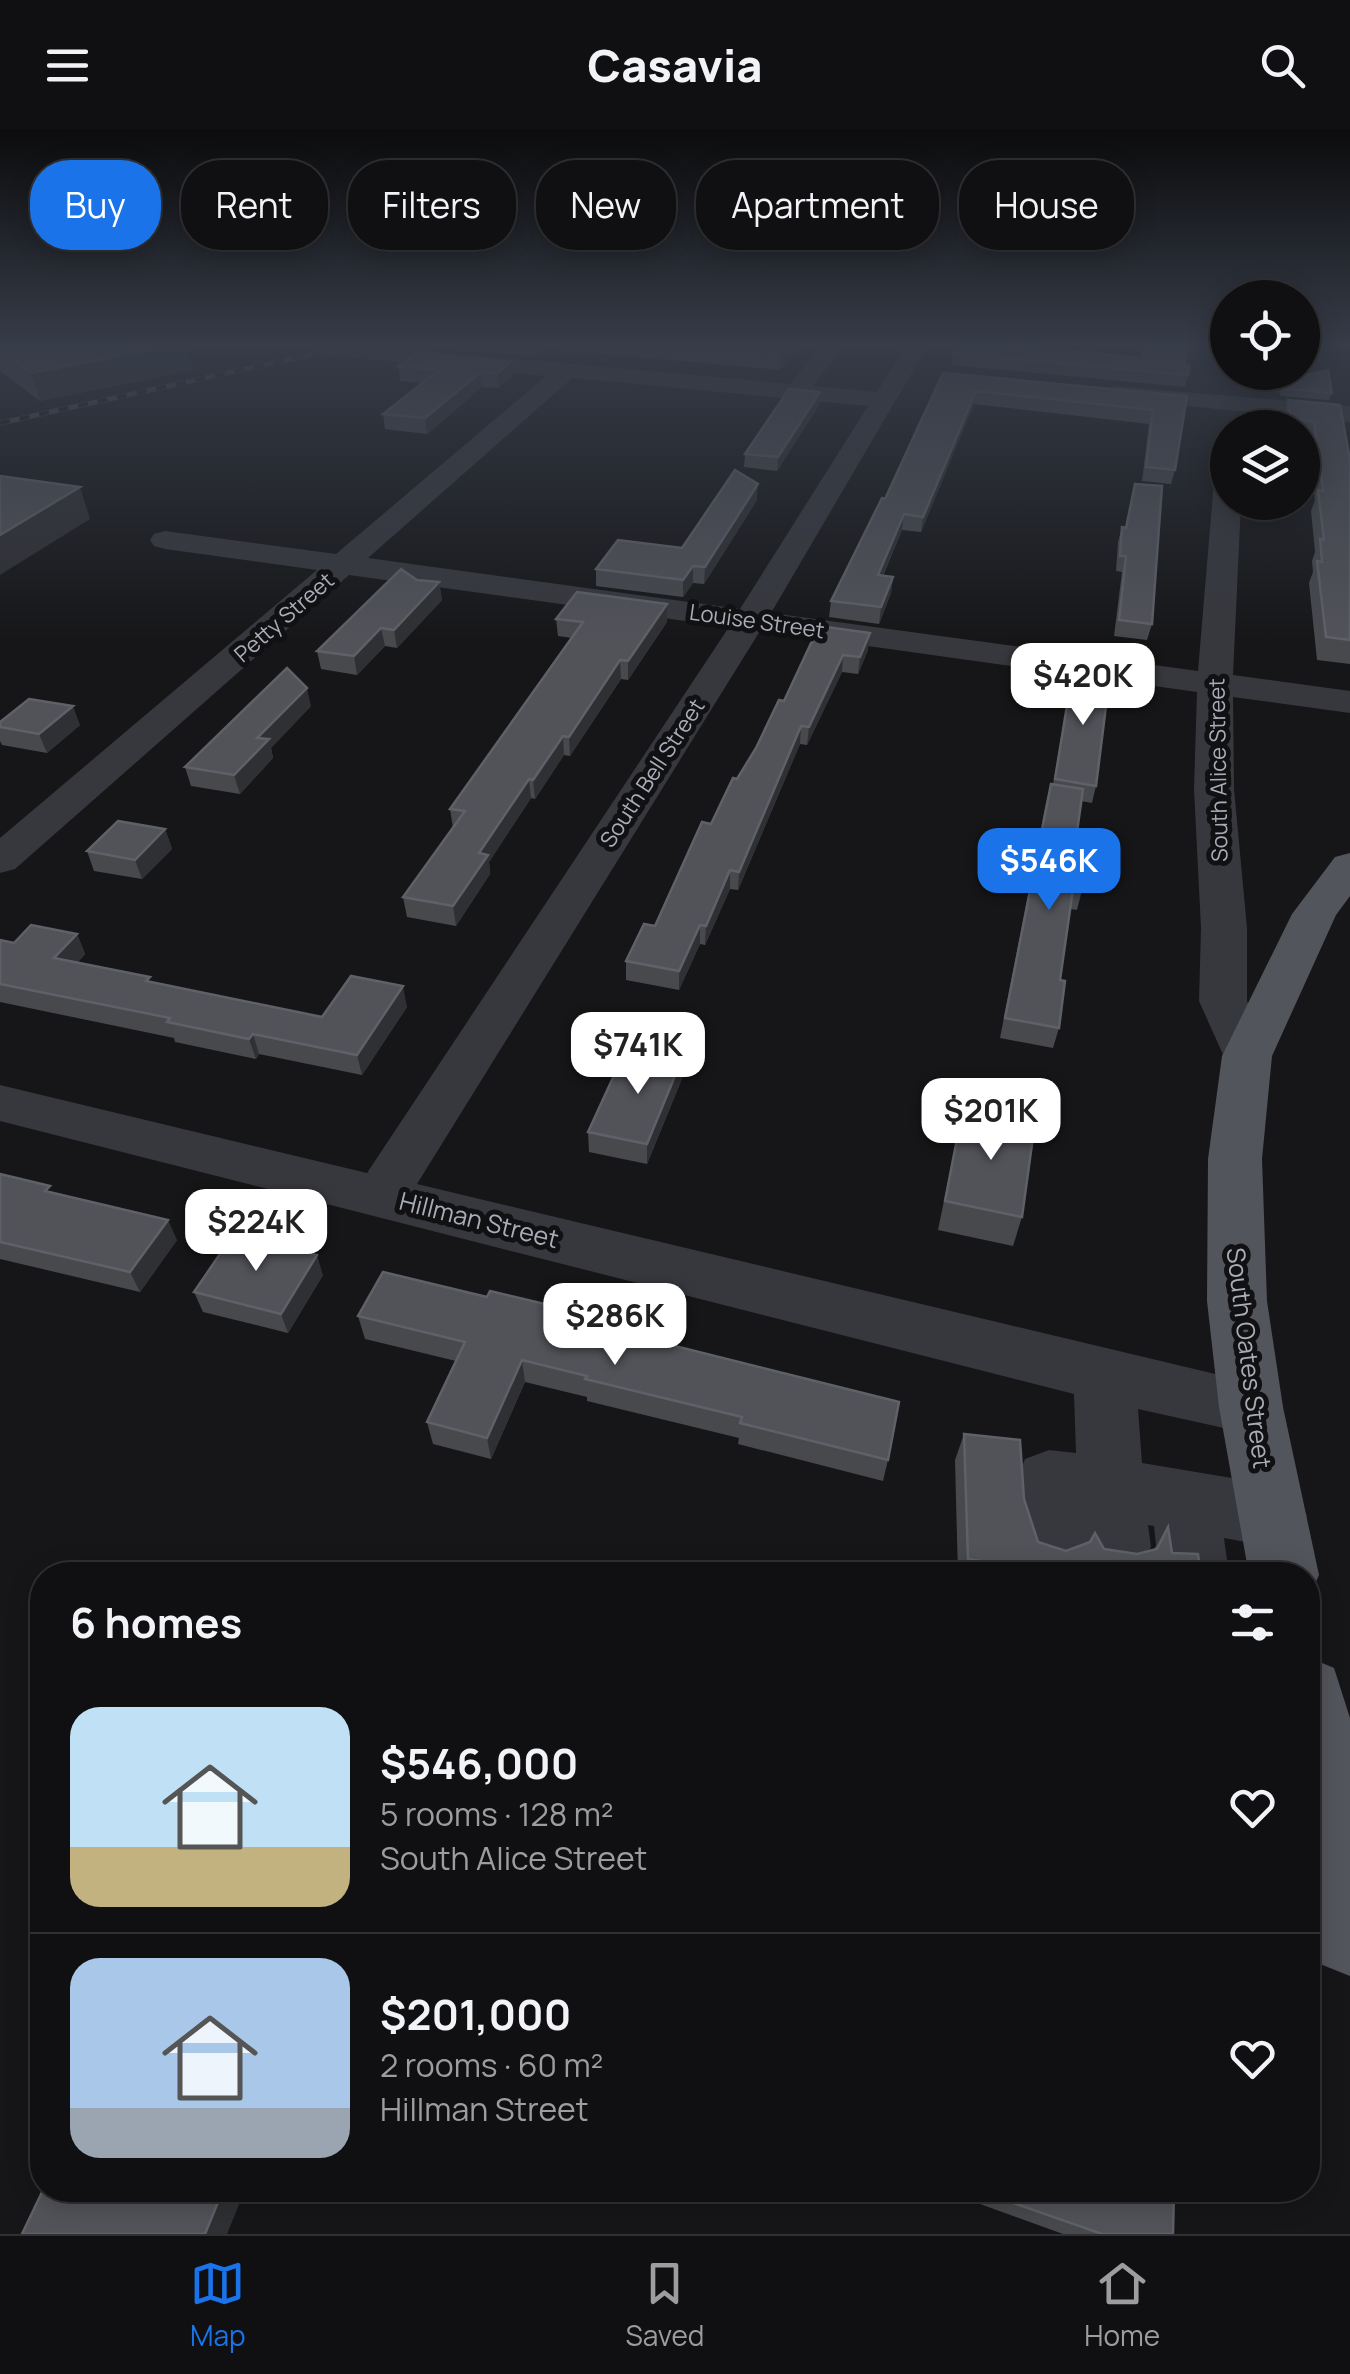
<!DOCTYPE html>
<html lang="en">
<head>
<meta charset="utf-8">
<style>
  body { margin:0; font-family:Manrope,sans-serif; background:#1e1e20; color:#f1f3f6; height:100vh; display:flex; flex-direction:column; font-size:38px; white-space:nowrap }
  * { box-sizing:border-box; margin:0 }
  p { font-size:32px; color:#9c9d9f }
  .icon { flex:none; width:55px; height:55px; fill:none; stroke:currentColor; stroke-width:2; stroke-linecap:round; stroke-linejoin:round }
  .map { position:relative; flex:1; overflow:hidden }
  .drawer { position:absolute; left:30px; top:1432px; width:1290px; height:640px; display:flex; flex-direction:column; background:#101012; border-radius:40px; box-shadow:0 5px 25px #0003,0 0 0 2px #303032 }
  .drawer>* { flex:none }
  .top-card { position:absolute; left:30px; top:30px; width:1290px; height:90px; display:flex; gap:20px }
  .tools { position:absolute; left:1210px; top:150px; display:grid; gap:20px }
  .tools a { display:grid; place-items:center; width:110px; height:110px; border-radius:50%; background:#101012; box-shadow:0 5px 25px #0003,0 0 0 2px #303032; font-size:50px }
  .price { position:absolute; translate:-50% -85px; padding:0 22px; border-radius:20px; background:#fff; color:#222; font-size:32px; line-height:65px; filter:drop-shadow(0 2px 5px #0008) }
  .price::after { content:''; position:absolute; left:50%; top:60px; width:30px; height:22px; margin-left:-15px; background:inherit; clip-path:polygon(0 0,100% 0,50% 100%) }
  .price.current { background:#1a73e8; color:#fff }
  ul { padding:0; list-style:none }
  li { display:flex; align-items:center; gap:30px; height:250px; padding:0 40px }
  li+li { border-top:2px solid #303032 }
  li span { display:grid; place-items:center; flex:none; width:280px; height:200px; border-radius:30px; color:#555 }
  li>.icon { margin-inline-start:auto }
  span .icon { width:120px; height:120px; fill:#fffc; stroke-width:1 }
  li b { font-size:42px }
  h2 { display:flex; justify-content:space-between; align-items:center; height:120px; padding:0 40px; font-size:42px }
  .chip { padding:0 35px; border-radius:40px; background:#101012; box-shadow:0 5px 25px #0003,0 0 0 2px #303032; font-size:35px; line-height:90px }
  .chip.current { background:#1a73e8; color:#fff }
  header { display:flex; justify-content:space-between; align-items:center; height:130px; padding:0 40px; background:#101012; font-size:45px; font-weight:800 }
  .tab-bar { display:flex; justify-content:space-around; align-items:center; height:140px; border-top:2px solid #303032; background:#101012; font-size:28px; color:#9c9d9f }
  .tab-bar a { display:grid; justify-items:center; gap:5px }
  .tab-bar .current { color:#1a73e8 }
  .map>svg:first-child { display:block }
  .lines { fill:none; stroke-linecap:round; stroke-linejoin:round }
  .minor { fill:#37383d; fill-rule:evenodd }
  .major { fill:#53555c; fill-rule:evenodd }
  .rail-casing { stroke:#4a4c52; stroke-width:5 }
  .rail { stroke:#111113; stroke-width:4; stroke-dasharray:10; stroke-linecap:butt }
  .wall { fill:#47494d }
  .shaded-wall { fill:#2f3033 }
  .building { fill:#525359; stroke:#5f6168; stroke-width:2.5 }
  .labels { text-anchor:middle; stroke-width:10; stroke-linejoin:round; paint-order:stroke }
  .far-street-label { font-size:22px; fill:#a8adb8; stroke:#111113 }
  .street-label { font-size:25px; fill:#a8adb8; stroke:#111113 }
</style>
</head>
<body>
<header><svg class="icon" aria-label="menu" viewBox="0 0 24 24"><path d="M4 6h16M4 12h16M4 18h16"/></svg>Casavia<svg class="icon" aria-label="search" viewBox="0 0 24 24"><circle cx="10" cy="10" r="6"/><path d="M15 15l6 6"/></svg></header>
<div class="map">
<svg width="1350" height="2104" viewBox="0 0 1350 2104">
  <rect width="100%" height="100%" fill="#161618"/>
  <g class="lines">
    <!-- minor -->
    <g class="minor">
      <path d="M 305,217 L 387,217 L 790,254 L 820,217 L 843,217 L 813,256 L 877,262 L 905,217 L 927,217 L 771,483 L 1198,541 L 1214,351 L 1228,343 L 1228,372 L 1241,372 L 1233,545 L 1350,561 L 1350,583 L 1233,567 L 1234,659 L 1247,798 L 1247,871 L 1272,926 L 1265,938 L 1247,943 L 1229,938 L 1199,871 L 1201,798 L 1194,659 L 1197,562 L 760,501 L 417,1054 L 1274,1258 L 1283,1277 L 1274,1296 L 1251,1304 L 1138,1279 L 1142,1333 L 1273,1355 L 1297,1364 L 1307,1386 L 1297,1408 L 1273,1417 L 1224,1408 L 1229,1445 L 1159,1445 L 1154,1396 L 1148,1395 L 1151,1417 L 1140,1440 C 1123,1447 1109,1447 1092,1440 L 1082,1419 L 1076,1433 L 1052,1442 L 1028,1433 C 1013,1400 1011,1361 1025,1329 L 1049,1320 L 1076,1323 L 1074,1264 L 0,991 L 0,955 L 367,1043 L 729,497 L 349,445 L 15,739 L 0,743 L 0,708 L 317,440 L 165,419 L 154,416 L 150,410 L 154,404 L 165,401 L 336,424 L 546,246 L 316,224 ZM 572,248 L 868,276 L 740,479 L 368,428 Z"/>
      <polygon points="1114,256 1350,276 1350,292 1105,268 1102,263"/>
    </g>
    <!-- major -->
    <g class="major">
      <polygon points="1350,723 1350,766 1336,785 1272,926 1262,1029 1267,1171 1283,1277 1319,1445 1308,1469 1308,1445 1249,1445 1219,1277 1207,1171 1208,1029 1222,926 1292,784 1335,727"/>
      <polygon points="1308,1527 1334,1538 1350,1588 1350,1846 1320,1834 1308,1801"/>
    </g>
    <!-- rail casing -->
    <g class="rail-casing">
      <polyline id="rail" points="0,293 346,217"/>
    </g>
    <!-- rail -->
    <use href="#rail" class="rail"/>
  </g>
  <!-- wall -->
  <g class="wall">
    <polygon points="0,217 187,217 193,240 40,271 0,241"/>
    <polygon points="443,217 546,217 535,227 443,218"/>
    <polygon points="559,217 798,217 780,240 560,220"/>
    <polygon points="953,224 1185,236 1188,245 1185,257 951,235"/>
    <polygon points="511,232 512,247 498,258 482,257 427,304 385,299 383,284 423,253 400,251 398,236"/>
    <polygon points="943,243 1187,266 1175,340 1171,354 1142,351 1149,294 974,274 921,402 902,400 883,446 893,447 891,463 879,494 829,487 831,471 885,369"/>
    <polygon points="1281,245 1332,263 1329,270 1280,266 1278,252"/>
    <polygon points="820,262 819,275 777,341 744,337 745,324"/>
    <polygon points="1288,270 1340,275 1350,330 1350,534 1317,530 1309,453 1313,442 1312,431 1315,422 1311,381 1315,370 1307,310 1302,310 1302,298 1283,298 1282,289"/>
    <polygon points="757,370 704,454 693,453 683,467 596,456 596,439 682,418"/>
    <polygon points="1122,397 1152,494 1147,510 1114,506 1122,442 1116,441 1118,412"/>
    <polygon points="417,450 439,452 442,470 397,518 385,516 357,545 321,539 317,521"/>
    <polygon points="556,489 667,492 628,550 621,549 570,626 564,625 535,669 531,668 489,732 490,744 456,796 407,787 403,767 453,698 450,679 572,508 558,506"/>
    <polygon points="819,496 868,520 858,544 842,542 807,615 800,614 738,760 730,759 705,815 700,814 679,860 626,850 626,831 655,796 711,694 784,571"/>
    <polygon points="1073,539 1096,656 1092,673 1081,671 1075,716 1082,760 1077,780 1070,779 1060,850 1059,898 1053,918 1000,908 1046,673 1051,654 1053,654"/>
    <polygon points="311,576 271,618 273,628 240,664 191,656 185,637"/>
    <polygon points="0,592 80,595 47,623 2,615 0,611"/>
    <polygon points="165,699 172,719 142,749 94,741 87,721"/>
    <polygon points="77,804 85,824 78,832 152,853 322,887 407,877 362,945 259,924 256,929 175,912 174,908 0,872 0,810 14,813"/>
    <polygon points="686,919 686,939 647,1034 589,1022 588,1002"/>
    <polygon points="963,978 1022,1087 1013,1116 938,1100"/>
    <polygon points="0,1044 54,1063 177,1110 140,1162 0,1129"/>
    <polygon points="323,1145 288,1203 203,1182 194,1162"/>
    <polygon points="358,1186 580,1192 888,1330 883,1351 738,1314 739,1308 587,1271 587,1267 525,1252 491,1329 433,1314 427,1292 456,1231 365,1209"/>
    <polygon points="964,1304 1024,1369 1038,1412 1066,1421 1104,1419 1137,1424 1154,1419 1168,1397 1172,1423 1201,1445 958,1445 955,1330"/>
    <polygon points="970,2060 1174,2060 1173,2104 1063,2104 969,2070"/>
  </g>
  <!-- shaded-wall -->
  <g class="shaded-wall">
    <polygon points="165,217 187,217 193,240 40,271 31,243"/>
    <polygon points="534,217 546,217 535,227"/>
    <polygon points="781,217 798,217 780,240"/>
    <polygon points="511,232 512,247 498,258 497,244"/>
    <polygon points="481,242 482,257 427,304 425,288"/>
    <polygon points="976,261 974,274 921,402 923,387"/>
    <polygon points="820,262 819,275 777,341 778,327"/>
    <polygon points="758,354 757,370 704,454 705,437"/>
    <polygon points="80,357 90,389 0,445 0,405"/>
    <polygon points="904,384 902,400 876,461 878,445"/>
    <polygon points="693,436 693,453 683,467 683,450"/>
    <polygon points="893,447 891,463 879,494 881,477"/>
    <polygon points="439,452 442,470 397,518 394,500"/>
    <polygon points="667,474 667,492 628,550 628,531"/>
    <polygon points="381,498 385,516 357,545 354,526"/>
    <polygon points="870,503 868,520 858,544 860,527"/>
    <polygon points="843,525 842,542 807,615 809,597"/>
    <polygon points="620,530 621,549 570,626 569,607"/>
    <polygon points="307,558 311,576 271,618 273,628 240,664 234,645 257,608"/>
    <polygon points="73,576 80,595 47,623 39,604"/>
    <polygon points="801,596 800,614 738,760 739,742"/>
    <polygon points="563,606 564,625 535,669 533,650"/>
    <polygon points="529,649 531,668 489,732 490,744 456,796 453,776 479,723"/>
    <polygon points="165,699 172,719 142,749 135,730"/>
    <polygon points="730,740 730,759 705,815 706,796"/>
    <polygon points="700,795 700,814 679,860 679,841"/>
    <polygon points="77,804 85,824 63,848 54,828"/>
    <polygon points="403,856 407,877 362,945 357,925"/>
    <polygon points="253,904 259,924 256,929 249,909"/>
    <polygon points="686,919 686,939 647,1034 647,1014"/>
    <polygon points="168,1090 177,1110 140,1162 130,1142"/>
    <polygon points="317,1125 323,1145 288,1203 281,1184"/>
    <polygon points="522,1230 525,1252 491,1329 487,1308"/>
    <polygon points="223,2060 245,2060 227,2104 205,2104"/>
  </g>
  <!-- building -->
  <g class="building">
    <polygon points="0,217 165,217 31,243 0,221"/>
    <polygon points="956,217 1035,217 1142,228 1145,217 1186,217 1185,236 1189,236 1188,245 953,224"/>
    <polygon points="416,223 511,232 497,244 481,242 425,288 383,284 439,240 398,236"/>
    <polygon points="1328,240 1332,263 1282,258 1281,245 1303,246"/>
    <polygon points="943,243 1187,266 1175,340 1146,337 1153,280 976,261 923,387 904,384 878,445 893,447 881,477 831,471 882,368 885,369"/>
    <polygon points="789,259 820,262 778,327 745,324"/>
    <polygon points="1288,270 1340,275 1350,330 1350,510 1326,507 1317,431 1322,432 1320,409 1324,410 1318,360 1323,361 1314,291 1291,289"/>
    <polygon points="735,340 758,354 705,437 693,436 683,450 596,439 618,410 682,418"/>
    <polygon points="0,346 80,357 0,405"/>
    <polygon points="1135,354 1162,356 1152,494 1119,490 1126,426 1120,426 1122,397 1126,398"/>
    <polygon points="401,439 417,450 439,452 394,500 381,498 354,526 317,521"/>
    <polygon points="577,462 667,474 628,531 620,530 569,607 563,606 533,650 529,649 479,723 488,725 453,776 403,767 465,681 450,679 583,492 556,489"/>
    <polygon points="819,496 870,503 860,527 843,525 809,597 801,596 739,742 730,740 706,796 700,795 679,841 626,831 644,794 655,796 702,692 711,694 733,648 737,649 756,618 779,570 784,571"/>
    <polygon points="287,538 307,558 257,608 269,609 234,645 185,637"/>
    <polygon points="1073,539 1110,544 1096,656 1055,649"/>
    <polygon points="29,569 73,576 39,604 0,597 0,592"/>
    <polygon points="1051,654 1083,659 1075,716 1088,718 1082,760 1073,759 1060,850 1065,851 1059,898 1005,888"/>
    <polygon points="118,691 165,699 135,730 87,721"/>
    <polygon points="31,795 77,804 54,828 150,847 146,851 322,887 351,846 403,856 357,925 253,904 249,909 167,892 170,888 0,854 0,810 14,813"/>
    <polygon points="653,913 686,919 647,1014 588,1002 617,939 640,944"/>
    <polygon points="963,978 1035,992 1022,1087 945,1071"/>
    <polygon points="0,1044 50,1056 45,1061 168,1090 130,1142 0,1112"/>
    <polygon points="233,1105 317,1125 281,1184 194,1162"/>
    <polygon points="383,1142 487,1167 490,1161 579,1182 575,1191 899,1272 888,1330 740,1293 742,1287 585,1249 587,1246 522,1230 487,1308 427,1292 465,1212 358,1186"/>
    <polygon points="964,1304 1020,1310 1024,1369 1038,1412 1066,1421 1090,1412 1095,1403 1104,1419 1137,1424 1157,1419 1168,1397 1172,1423 1198,1424 1201,1445 1138,1445 1045,1434 1046,1445 988,1445 988,1432 968,1429"/>
    <polygon points="43,2060 223,2060 205,2104 22,2104"/>
    <polygon points="986,2060 1174,2060 1173,2104 1102,2104 985,2063"/>
  </g>
  <!-- sky -->
  <linearGradient id="sky" x2="0" y2="1"><stop stop-color="#0c0c0d"/><stop offset="0.42" stop-color="#363c48"/><stop offset="1" stop-color="#363c48" stop-opacity="0"/></linearGradient>
  <rect width="1350" height="511" fill="url(#sky)"/>
  <g class="labels">
    <!-- far-street labels -->
    <g class="far-street-label">
      <text transform="translate(284 487) rotate(-41)" y="8">Petty Street</text>
      <text transform="translate(757 491) rotate(8)" y="8">Louise Street</text>
      <text transform="translate(1218 640) rotate(-91)" y="8">South Alice Street</text>
      <text transform="translate(652 643) rotate(-57)" y="8">South Bell Street</text>
    </g>
    <!-- street labels -->
    <g class="street-label">
      <text transform="translate(479 1090) rotate(14)" y="9">Hillman Street</text>
      <text transform="translate(1249 1228) rotate(83)" y="9">South Oates Street</text>
    </g>
  </g>
</svg>
<div class="tools">
<a><svg class="icon" aria-label="locate" viewBox="0 0 24 24"><circle cx="12" cy="12" r="6"/><path d="M12 2v4M12 18v4M2 12h4M18 12h4"/></svg></a>
<a><svg class="icon" aria-label="layers" viewBox="0 0 24 24"><path d="M12 4l9 5-9 5-9-5zM3 14l9 5 9-5"/></svg></a>
</div>
<b class="price" style="left:1083px;top:598px">$420K</b>
<b class="price current" style="left:1049px;top:783px">$546K</b>
<b class="price" style="left:638px;top:967px">$741K</b>
<b class="price" style="left:991px;top:1033px">$201K</b>
<b class="price" style="left:256px;top:1144px">$224K</b>
<b class="price" style="left:615px;top:1238px">$286K</b>
<div class="top-card">
<a class="chip current">Buy</a>
<a class="chip">Rent</a>
<a class="chip">Filters</a>
<a class="chip">New</a>
<a class="chip">Apartment</a>
<a class="chip">House</a>
</div>
<section class="drawer">
<h2>6 homes<svg class="icon" aria-label="filters" viewBox="0 0 24 24"><path d="M4 7h16M4 17h16"/><circle cx="9" cy="7" r="2"/><circle cx="15" cy="17" r="2"/></svg></h2>
<ul>
<li><span style="background:linear-gradient(#bfe0f5 70%,#c2b280 0)"><svg class="icon" aria-label="home" viewBox="0 0 24 24"><path d="M3 11l9-7 9 7M6 9v11h12V9"/></svg></span><div><b>$546,000</b><p>5 rooms · 128 m²</p><p>South Alice Street</p></div><svg class="icon" aria-label="heart" viewBox="0 0 24 24"><path d="M12 20l-8-8c-3-5 5-10 8-4 3-6 11-1 8 4z"/></svg></li>
<li><span style="background:linear-gradient(#a9c7e8 75%,#9aa5b1 0)"><svg class="icon" aria-label="home" viewBox="0 0 24 24"><path d="M3 11l9-7 9 7M6 9v11h12V9"/></svg></span><div><b>$201,000</b><p>2 rooms · 60 m²</p><p>Hillman Street</p></div><svg class="icon" aria-label="heart" viewBox="0 0 24 24"><path d="M12 20l-8-8c-3-5 5-10 8-4 3-6 11-1 8 4z"/></svg></li>
</ul>
</section>
</div>
<nav class="tab-bar">
<a class="current"><svg class="icon" aria-label="map" viewBox="0 0 24 24"><path d="M3 6l6-2 6 2 6-2v14l-6 2-6-2-6 2zM9 4v14M15 6v14"/></svg>Map</a>
<a><svg class="icon" aria-label="saved" viewBox="0 0 24 24"><path d="M7 4h10v16l-5-4-5 4z"/></svg>Saved</a>
<a><svg class="icon" aria-label="home" viewBox="0 0 24 24"><path d="M3 11l9-7 9 7M6 9v11h12V9"/></svg>Home</a>
</nav>
</body>
</html>
